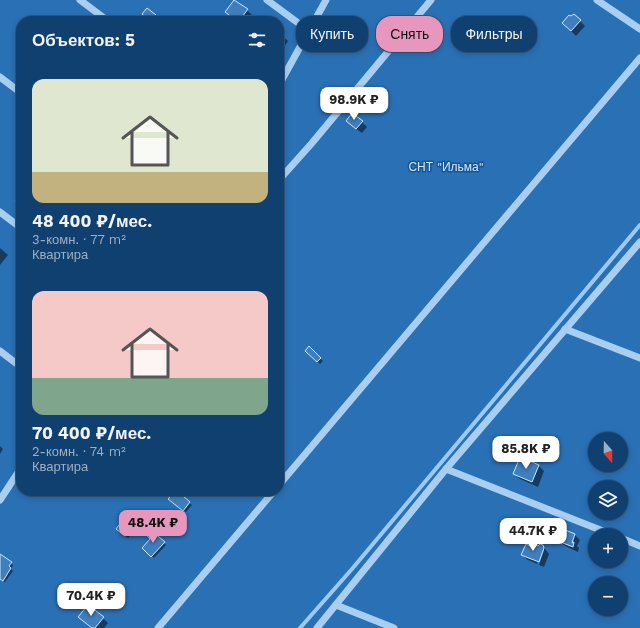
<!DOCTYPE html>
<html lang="ru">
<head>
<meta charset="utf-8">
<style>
  body { margin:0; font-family:"Work Sans",sans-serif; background:#194775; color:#f1f3f6; height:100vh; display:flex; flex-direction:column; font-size:15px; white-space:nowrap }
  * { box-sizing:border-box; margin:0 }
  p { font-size:13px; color:#9cafc3 }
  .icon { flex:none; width:22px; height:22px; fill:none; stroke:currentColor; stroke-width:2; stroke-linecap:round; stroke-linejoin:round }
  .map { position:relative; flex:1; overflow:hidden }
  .drawer { position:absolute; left:16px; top:16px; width:268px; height:480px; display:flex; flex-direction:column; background:#104070; border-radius:16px; box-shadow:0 2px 6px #0003,0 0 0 1px #305983 }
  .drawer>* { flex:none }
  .guide { position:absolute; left:296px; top:16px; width:284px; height:36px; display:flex; gap:8px }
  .needle { width:26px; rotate:160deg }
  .buttons { position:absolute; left:588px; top:432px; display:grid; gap:8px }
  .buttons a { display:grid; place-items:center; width:40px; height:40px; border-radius:50%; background:#104070; box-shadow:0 2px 6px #0003,0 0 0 1px #305983; font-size:20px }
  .price { position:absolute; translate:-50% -34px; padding:0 9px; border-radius:8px; background:#fff; color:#222; font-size:13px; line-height:26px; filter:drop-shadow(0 1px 2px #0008) }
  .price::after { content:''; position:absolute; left:50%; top:24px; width:12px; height:9px; margin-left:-6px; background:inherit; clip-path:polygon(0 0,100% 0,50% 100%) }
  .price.selected { background:#e797bd; color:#111 }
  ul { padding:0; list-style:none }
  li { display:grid; align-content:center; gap:8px; height:212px; padding:0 16px }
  li span { display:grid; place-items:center; height:124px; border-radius:12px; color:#555 }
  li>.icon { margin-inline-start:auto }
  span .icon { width:72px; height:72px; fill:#fffc; stroke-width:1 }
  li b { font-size:17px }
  h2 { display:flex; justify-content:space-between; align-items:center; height:48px; padding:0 16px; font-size:17px }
  .tag { padding:0 14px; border-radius:16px; background:#104070; box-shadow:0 2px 6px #0003,0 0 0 1px #305983; font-size:14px; line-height:36px }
  .tag.selected { background:#e797bd; color:#111 }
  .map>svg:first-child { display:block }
  .green { fill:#2a70b5; fill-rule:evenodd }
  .shadow { fill:#0007 }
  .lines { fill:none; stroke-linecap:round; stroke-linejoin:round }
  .stream { stroke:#9acaf4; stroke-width:4 }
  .building { fill:#3f7fbe; stroke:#cfe6fc }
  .minor { stroke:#a8cef1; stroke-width:7 }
  .labels { text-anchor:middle; stroke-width:3; stroke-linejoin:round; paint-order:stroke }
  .park-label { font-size:12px; fill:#cfe6fc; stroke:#165696 }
</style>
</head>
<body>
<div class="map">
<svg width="640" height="628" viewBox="0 0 640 628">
  <rect width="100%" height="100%" fill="#165696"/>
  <!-- green -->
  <path class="green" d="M 0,0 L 640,0 L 640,628 L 0,628 ZM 21,21 L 279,21 L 279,491 L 21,491 ZM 595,439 L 621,439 L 621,465 L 595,465 ZM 595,487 L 621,487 L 621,513 L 595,513 ZM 595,535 L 621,535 L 621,561 L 595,561 ZM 595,583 L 621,583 L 621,609 L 595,609 Z"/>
  <!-- shadow -->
  <g class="shadow">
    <polygon points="247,10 252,15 248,21 237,21 226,12"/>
    <polygon points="143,14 155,16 160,21 151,21"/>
    <polygon points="574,15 585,26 576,36 563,23"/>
    <polygon points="279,33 288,41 281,52 279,51"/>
    <polygon points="362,122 367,127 362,133 352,126"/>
    <polygon points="0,248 8,255 0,265"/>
    <polygon points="309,348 323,361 320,364 306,351"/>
    <polygon points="0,446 3,449 0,454"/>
    <polygon points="521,458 539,466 544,471 538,487 520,479 514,474"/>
    <polygon points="176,492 192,505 186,512 172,501"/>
    <polygon points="119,531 128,533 131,535 128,538"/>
    <polygon points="575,535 580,540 577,546 579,548 578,552 565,546 559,541"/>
    <polygon points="164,543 166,545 154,558 143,548"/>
    <polygon points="543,546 549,554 544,567 539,565 544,550 542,550 537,564 528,560 522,555 531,547"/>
    <polygon points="0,555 13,565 11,569 13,571 5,582 0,579"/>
    <polygon points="103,618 108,623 104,628 92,628"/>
  </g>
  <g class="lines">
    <!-- stream -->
    <polyline class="stream" points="300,628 352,569 640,225"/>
  </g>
  <!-- building -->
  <g class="building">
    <polygon points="234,0 248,9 239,21 237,21 225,12"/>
    <polygon points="147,8 156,15 150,21 142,14"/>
    <polygon points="574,14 581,20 571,31 562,23 569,15 571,16"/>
    <polygon points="352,113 363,121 356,129 346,121"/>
    <polygon points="21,193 21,206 15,201"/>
    <polygon points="309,346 321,358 317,362 305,351"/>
    <polygon points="520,457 539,465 532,482 513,474"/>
    <polygon points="175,491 177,491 190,502 183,511 168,499"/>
    <polygon points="119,525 129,532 125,536 116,529"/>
    <polygon points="563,529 575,534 572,543 574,542 573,547 558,541"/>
    <polygon points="152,531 165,542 151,557 142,548 150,539 147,536"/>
    <polygon points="531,543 538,546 540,544 543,545 544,548 539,562 521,555 526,544 530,546"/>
    <polygon points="0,554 12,562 9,566 11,568 3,581 0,579"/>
    <polygon points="88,605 104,617 95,628 92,628 78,617"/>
  </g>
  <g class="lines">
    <!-- minor -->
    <g class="minor">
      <polyline points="80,0 108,21"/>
      <polyline points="267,0 309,31"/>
      <polyline points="597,0 640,29"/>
      <polyline points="0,77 21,93"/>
      <polyline points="279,85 326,0"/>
      <polyline points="279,180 312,143 431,0"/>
      <polyline points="0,212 21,228"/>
      <polyline points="565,329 640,358"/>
      <polyline points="0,351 21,367"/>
      <polyline points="446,469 613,535"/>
      <polyline points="279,485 640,58"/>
      <polyline points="0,500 21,468"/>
      <polyline points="621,538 640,546"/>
      <polyline points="336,605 394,628"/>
      <polyline points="158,628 274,491"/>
      <polyline points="317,628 446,469 640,242"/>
    </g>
  </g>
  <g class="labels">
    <!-- park labels -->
    <g class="park-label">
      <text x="446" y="171">СНТ "Ильма"</text>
    </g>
  </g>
</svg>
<div class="buttons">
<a><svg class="needle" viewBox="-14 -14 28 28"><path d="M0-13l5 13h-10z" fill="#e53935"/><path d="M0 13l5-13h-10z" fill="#9cafc3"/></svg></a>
<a><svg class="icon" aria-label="layers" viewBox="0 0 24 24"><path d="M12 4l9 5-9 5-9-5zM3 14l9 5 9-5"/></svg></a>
<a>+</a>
<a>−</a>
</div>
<b class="price" style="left:354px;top:121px">98.9K ₽</b>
<b class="price" style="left:526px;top:470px">85.8K ₽</b>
<b class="price selected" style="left:153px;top:544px">48.4K ₽</b>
<b class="price" style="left:533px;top:552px">44.7K ₽</b>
<b class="price" style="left:91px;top:617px">70.4K ₽</b>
<div class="guide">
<a class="tag">Купить</a>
<a class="tag selected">Снять</a>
<a class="tag">Фильтры</a>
</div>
<section class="drawer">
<h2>Объектов: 5<svg class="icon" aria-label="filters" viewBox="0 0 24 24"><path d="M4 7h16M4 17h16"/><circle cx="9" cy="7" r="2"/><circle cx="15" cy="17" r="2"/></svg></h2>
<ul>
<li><span style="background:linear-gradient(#dfe7d0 75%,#c2b280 0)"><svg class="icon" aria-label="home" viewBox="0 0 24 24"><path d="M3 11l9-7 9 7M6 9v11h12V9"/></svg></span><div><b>48 400 ₽/мес.</b><p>3-комн. · 77 m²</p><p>Квартира</p></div></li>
<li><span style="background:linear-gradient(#f6c9c9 70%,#7fa58c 0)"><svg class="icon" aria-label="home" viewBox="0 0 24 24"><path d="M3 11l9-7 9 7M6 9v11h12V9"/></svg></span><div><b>70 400 ₽/мес.</b><p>2-комн. · 74 m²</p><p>Квартира</p></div></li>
</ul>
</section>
</div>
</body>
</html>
